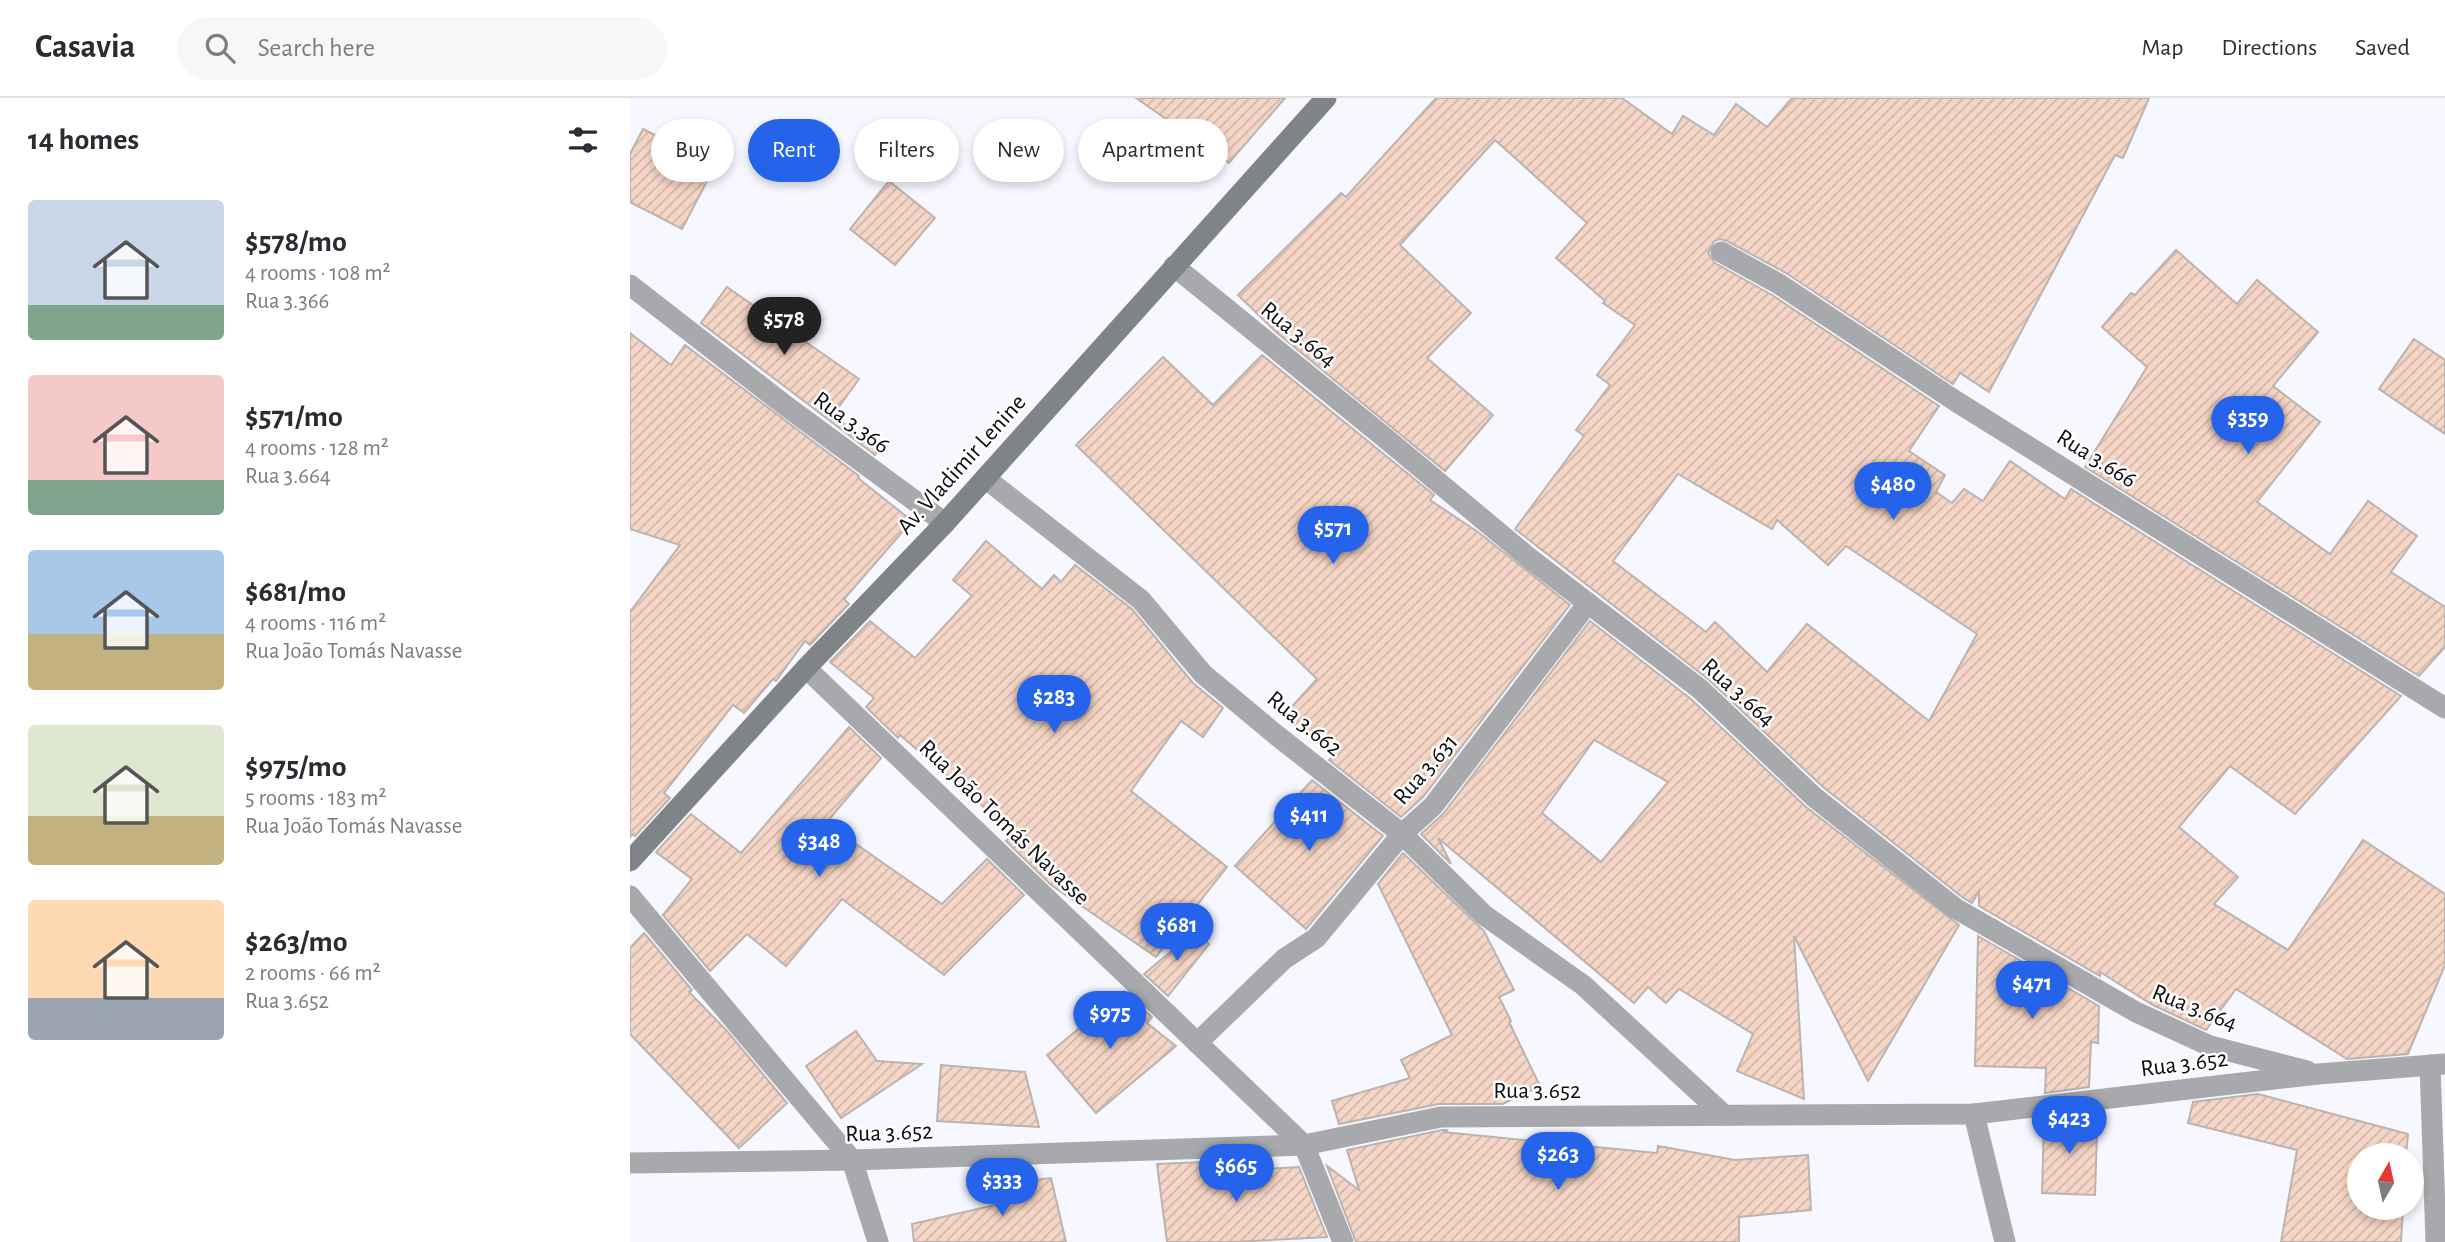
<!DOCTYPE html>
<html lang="en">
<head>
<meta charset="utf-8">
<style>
  body { margin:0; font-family:"Alegreya Sans",sans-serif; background:#f7f7f7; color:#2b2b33; height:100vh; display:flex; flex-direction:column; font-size:26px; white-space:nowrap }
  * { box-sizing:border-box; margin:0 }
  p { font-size:23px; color:#7c7c81 }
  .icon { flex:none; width:38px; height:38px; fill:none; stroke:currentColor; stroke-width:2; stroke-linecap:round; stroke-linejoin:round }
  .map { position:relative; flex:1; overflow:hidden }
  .details { display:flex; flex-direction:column; background:#fff; width:630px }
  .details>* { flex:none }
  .guide { position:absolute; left:21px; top:21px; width:665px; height:63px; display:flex; gap:14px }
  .needle { width:46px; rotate:9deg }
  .buttons { position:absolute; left:1717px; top:1045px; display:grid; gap:14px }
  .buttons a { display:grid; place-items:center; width:77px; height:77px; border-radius:50%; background:#fff; box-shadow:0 4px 10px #0003; font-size:35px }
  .price { position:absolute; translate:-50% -60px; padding:0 16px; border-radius:24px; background:#2563eb; color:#fff; font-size:23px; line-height:46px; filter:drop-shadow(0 2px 4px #0008) }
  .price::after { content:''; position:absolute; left:50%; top:42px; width:21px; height:16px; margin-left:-10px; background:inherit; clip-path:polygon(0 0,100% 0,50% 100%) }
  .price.on { background:#222; color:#fff }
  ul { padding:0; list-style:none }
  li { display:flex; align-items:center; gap:21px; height:175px; padding:0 28px }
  li span { display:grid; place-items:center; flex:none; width:196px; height:140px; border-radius:7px; color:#555 }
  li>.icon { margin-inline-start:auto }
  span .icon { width:84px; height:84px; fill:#fffc; stroke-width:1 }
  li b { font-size:30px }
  h2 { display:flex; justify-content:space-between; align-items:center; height:84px; padding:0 28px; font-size:30px }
  .pill { padding:0 24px; border-radius:32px; background:#fff; box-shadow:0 4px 10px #0003; font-size:24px; line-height:63px }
  .pill.on { background:#2563eb; color:#fff }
  header { display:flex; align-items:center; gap:42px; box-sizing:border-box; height:98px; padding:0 35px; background:#fff; border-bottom:2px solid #e1e1e2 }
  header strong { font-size:33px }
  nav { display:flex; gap:38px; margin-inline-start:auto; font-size:24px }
  .search { width:490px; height:63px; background:#f7f7f7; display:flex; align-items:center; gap:18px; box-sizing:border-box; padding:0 24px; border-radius:38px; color:#7c7c81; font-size:26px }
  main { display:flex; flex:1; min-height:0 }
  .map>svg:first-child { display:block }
  .building { fill:url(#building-hatch); stroke:#bcb3af; stroke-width:2; fill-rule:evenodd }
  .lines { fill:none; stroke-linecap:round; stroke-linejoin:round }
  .minor { stroke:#a7a9ac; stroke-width:21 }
  .secondary { stroke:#808388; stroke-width:21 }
  .labels { text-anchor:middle; stroke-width:5; stroke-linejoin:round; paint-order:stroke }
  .street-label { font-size:24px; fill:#0d0d10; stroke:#fff }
</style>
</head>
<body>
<header>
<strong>Casavia</strong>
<div class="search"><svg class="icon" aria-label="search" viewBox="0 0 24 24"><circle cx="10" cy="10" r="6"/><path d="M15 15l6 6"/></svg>Search here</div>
<nav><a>Map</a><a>Directions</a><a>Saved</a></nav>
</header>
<main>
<section class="details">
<h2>14 homes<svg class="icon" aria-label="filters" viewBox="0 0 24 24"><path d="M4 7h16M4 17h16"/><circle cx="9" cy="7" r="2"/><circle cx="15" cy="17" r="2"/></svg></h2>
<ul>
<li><span style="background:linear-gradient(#c9d6e8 75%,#7fa58c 0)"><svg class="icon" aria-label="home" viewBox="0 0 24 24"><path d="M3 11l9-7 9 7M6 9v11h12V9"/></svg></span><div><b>$578/mo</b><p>4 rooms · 108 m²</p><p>Rua 3.366</p></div></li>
<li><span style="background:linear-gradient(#f6c9c9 75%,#7fa58c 0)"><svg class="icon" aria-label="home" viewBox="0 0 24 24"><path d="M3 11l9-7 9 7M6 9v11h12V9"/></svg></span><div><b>$571/mo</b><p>4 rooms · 128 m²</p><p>Rua 3.664</p></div></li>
<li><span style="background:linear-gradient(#a9c7e8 60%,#c2b280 0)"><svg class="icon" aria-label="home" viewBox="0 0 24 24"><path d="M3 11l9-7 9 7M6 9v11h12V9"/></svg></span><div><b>$681/mo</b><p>4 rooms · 116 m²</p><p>Rua João Tomás Navasse</p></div></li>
<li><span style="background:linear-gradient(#dfe7d0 65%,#c2b280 0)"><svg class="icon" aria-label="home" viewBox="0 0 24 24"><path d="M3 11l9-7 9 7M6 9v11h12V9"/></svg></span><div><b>$975/mo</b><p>5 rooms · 183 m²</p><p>Rua João Tomás Navasse</p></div></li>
<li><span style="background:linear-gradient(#ffd9b3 70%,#9aa5b1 0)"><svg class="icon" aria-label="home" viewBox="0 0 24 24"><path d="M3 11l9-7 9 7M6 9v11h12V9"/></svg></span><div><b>$263/mo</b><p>2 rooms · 66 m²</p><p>Rua 3.652</p></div></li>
</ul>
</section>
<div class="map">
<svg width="1815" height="1144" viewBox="0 0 1815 1144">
  <defs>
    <pattern id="building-hatch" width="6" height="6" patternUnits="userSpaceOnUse" patternTransform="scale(1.75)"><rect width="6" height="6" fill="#f5d6c6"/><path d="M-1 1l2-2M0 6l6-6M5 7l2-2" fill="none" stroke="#d1b6a9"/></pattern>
  </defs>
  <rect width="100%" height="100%" fill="#f7f8ff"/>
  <!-- building -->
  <g class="building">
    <polygon points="506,0 655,0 599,65"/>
    <path d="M 806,0 L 992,0 L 1042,36 L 1053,18 L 1084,37 L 1106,6 L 1137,29 L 1162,0 L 1519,0 L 1493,60 L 1485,57 L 1359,294 L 1330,275 L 1323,286 L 1156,175 L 1097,143 L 1090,141 L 1084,143 L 1078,155 L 1085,165 L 1142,197 L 1309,308 L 1279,353 L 1315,377 L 1306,394 L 1322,405 L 1334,391 L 1353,403 L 1380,363 L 1435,401 L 1441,391 L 1771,598 L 1665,716 L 1600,668 L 1549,729 L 1608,779 L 1584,806 L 1658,852 L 1733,742 L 1815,796 L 1815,867 L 1778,956 L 1717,961 L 1606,891 L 1576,932 L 1523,907 L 1470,874 L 1470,878 L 1349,808 L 1349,793 L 1342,805 L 1332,799 L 1193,689 L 1078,581 L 885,431 L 954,338 L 946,332 L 980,287 L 967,277 L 1005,227 L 973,205 L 975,203 L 926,160 L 957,125 L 865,42 L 770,147 L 841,215 L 797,260 L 863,317 L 815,373 L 646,234 L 608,197 L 711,95 L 716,99 ZM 1048,376 L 1142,431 L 1147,422 L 1198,467 L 1216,448 L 1347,536 L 1299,623 L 1177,526 L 1137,574 L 1085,524 L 1076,534 L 983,463 Z"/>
    <polygon points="13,31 85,68 52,131 0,104 0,56"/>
    <polygon points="259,83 305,120 265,167 220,131"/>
    <polygon points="1546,152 1607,206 1627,182 1688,234 1643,288 1690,324 1627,404 1700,456 1738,403 1787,438 1761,474 1815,509 1815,549 1789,578 1455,369 1517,269 1472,229 1501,195 1505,197"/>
    <polygon points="97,189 229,281 203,317 249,353 245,357 71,225"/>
    <polygon points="0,235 41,267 55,247 229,378 228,380 282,423 214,501 219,506 180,547 175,543 146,583 143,581 114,615 103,607 34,695 40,700 5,738 3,736 0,739 0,514 50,447 0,431"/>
    <polygon points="1784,241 1815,262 1815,336 1749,291"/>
    <polygon points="632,257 804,397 800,402 848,434 940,507 793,699 771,719 699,662 704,657 653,618 687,581 446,347 533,259 583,307"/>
    <polygon points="356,443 412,491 424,477 431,484 445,467 502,511 563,585 593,610 573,639 551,623 501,693 597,769 526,859 421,787 376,743 384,735 270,637 268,640 236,609 244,600 200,564 240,523 285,560 342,498 323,482"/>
    <path d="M 960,523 L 1061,601 L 1176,709 L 1329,827 L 1238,983 L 1164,838 L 1174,1001 L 1107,973 L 1123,936 L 1049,891 L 1036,905 L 1018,889 L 1004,905 L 808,740 L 821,766 L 791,736 L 813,716 ZM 964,642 L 1038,684 L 971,764 L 912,715 Z"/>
    <polygon points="219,629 251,660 196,725 312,806 357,761 394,797 314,877 212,801 156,868 117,836 80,873 33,817 62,781 26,754 61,716 111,755"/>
    <polygon points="682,682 753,738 676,831 605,768"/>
    <polygon points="773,755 854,833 884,892 869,899 881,923 879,924 910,988 873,1006 809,1006 709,1026 702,1003 780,980 771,962 822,937 748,786"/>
    <polygon points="565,833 579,846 538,898 514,876"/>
    <polygon points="14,835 62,892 59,894 97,933 157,1005 109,1050 0,936 0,850"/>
    <polygon points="1348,838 1469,908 1468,945 1461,944 1459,989 1415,995 1416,970 1345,968"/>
    <polygon points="494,893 522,919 517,925 546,948 466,1015 417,957"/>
    <polygon points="226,933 247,963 292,966 211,1020 176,968"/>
    <polygon points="311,967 395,974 409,1029 307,1023"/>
    <polygon points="1628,996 1778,1036 1776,1057 1729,1057 1729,1110 1773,1110 1771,1144 1651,1144 1667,1052 1558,1025 1563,1004"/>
    <polygon points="1458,1016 1457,1036 1467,1036 1465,1097 1412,1095 1414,1021"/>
    <polygon points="812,1032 818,1032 813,1034 1027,1055 1028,1048 1105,1062 1178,1057 1181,1112 1109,1119 1109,1144 726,1144 697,1068 729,1092 717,1052"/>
    <polygon points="597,1063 598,1073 669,1069 697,1139 603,1144 537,1144 527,1066"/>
    <polygon points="421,1080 436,1144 284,1144 282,1126 365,1107 365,1087"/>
  </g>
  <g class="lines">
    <!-- minor -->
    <g class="minor">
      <polyline points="1091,154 1149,186 1324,302 1815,610"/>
      <polyline points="544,168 754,339 898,459 1070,591 1184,699 1325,810 1506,914 1580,948 1677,973"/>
      <polyline points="0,187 156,308 315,425"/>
      <polyline points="355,380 511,502 573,576 645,636 772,736 854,817 953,887 1094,1017"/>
      <polyline points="176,570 674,1047 713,1144"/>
      <polyline points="0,798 222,1062 248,1144"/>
      <polyline points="567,945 654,861 686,840 772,736 803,708 958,505"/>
      <polyline points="1800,967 1806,1144"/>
      <polyline points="1344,1016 1375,1144"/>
      <polyline points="0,1065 222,1062 674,1047 811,1019 1344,1016 1688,976 1815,966"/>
    </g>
    <!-- secondary -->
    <polyline class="secondary" points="0,763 176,570 315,425 696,0"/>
  </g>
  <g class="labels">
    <!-- street labels -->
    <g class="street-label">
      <text transform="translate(669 236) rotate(39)" y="8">Rua 3.664</text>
      <text transform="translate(222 324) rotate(36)" y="8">Rua 3.366</text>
      <text transform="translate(1467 360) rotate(32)" y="8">Rua 3.666</text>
      <text transform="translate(331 366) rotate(-48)" y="8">Av. Vladimir Lenine</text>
      <text transform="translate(1109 594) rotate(42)" y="8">Rua 3.664</text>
      <text transform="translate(675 625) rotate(39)" y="8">Rua 3.662</text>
      <text transform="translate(795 671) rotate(-49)" y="8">Rua 3.631</text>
      <text transform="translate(375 724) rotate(44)" y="8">Rua João Tomás Navasse</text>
      <text transform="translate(1565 909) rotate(22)" y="8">Rua 3.664</text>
      <text transform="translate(1554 965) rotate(-7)" y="8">Rua 3.652</text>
      <text x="907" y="1000">Rua 3.652</text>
      <text transform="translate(259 1034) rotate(-2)" y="8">Rua 3.652</text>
    </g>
  </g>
</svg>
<div class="buttons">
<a><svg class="needle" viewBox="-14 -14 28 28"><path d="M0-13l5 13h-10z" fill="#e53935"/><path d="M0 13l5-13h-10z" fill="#7c7c81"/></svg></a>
</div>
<b class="price on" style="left:154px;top:259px">$578</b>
<b class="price" style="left:1618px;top:358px">$359</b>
<b class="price" style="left:1263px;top:424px">$480</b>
<b class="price" style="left:703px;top:468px">$571</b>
<b class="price" style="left:424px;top:637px">$283</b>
<b class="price" style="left:679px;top:755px">$411</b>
<b class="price" style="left:189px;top:781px">$348</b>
<b class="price" style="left:547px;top:865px">$681</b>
<b class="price" style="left:1402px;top:923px">$471</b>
<b class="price" style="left:480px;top:953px">$975</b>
<b class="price" style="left:1439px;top:1058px">$423</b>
<b class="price" style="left:928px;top:1094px">$263</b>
<b class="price" style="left:606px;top:1106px">$665</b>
<b class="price" style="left:372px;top:1120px">$333</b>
<div class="guide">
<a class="pill">Buy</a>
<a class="pill on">Rent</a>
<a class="pill">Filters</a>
<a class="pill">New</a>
<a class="pill">Apartment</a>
</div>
</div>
</main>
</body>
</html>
